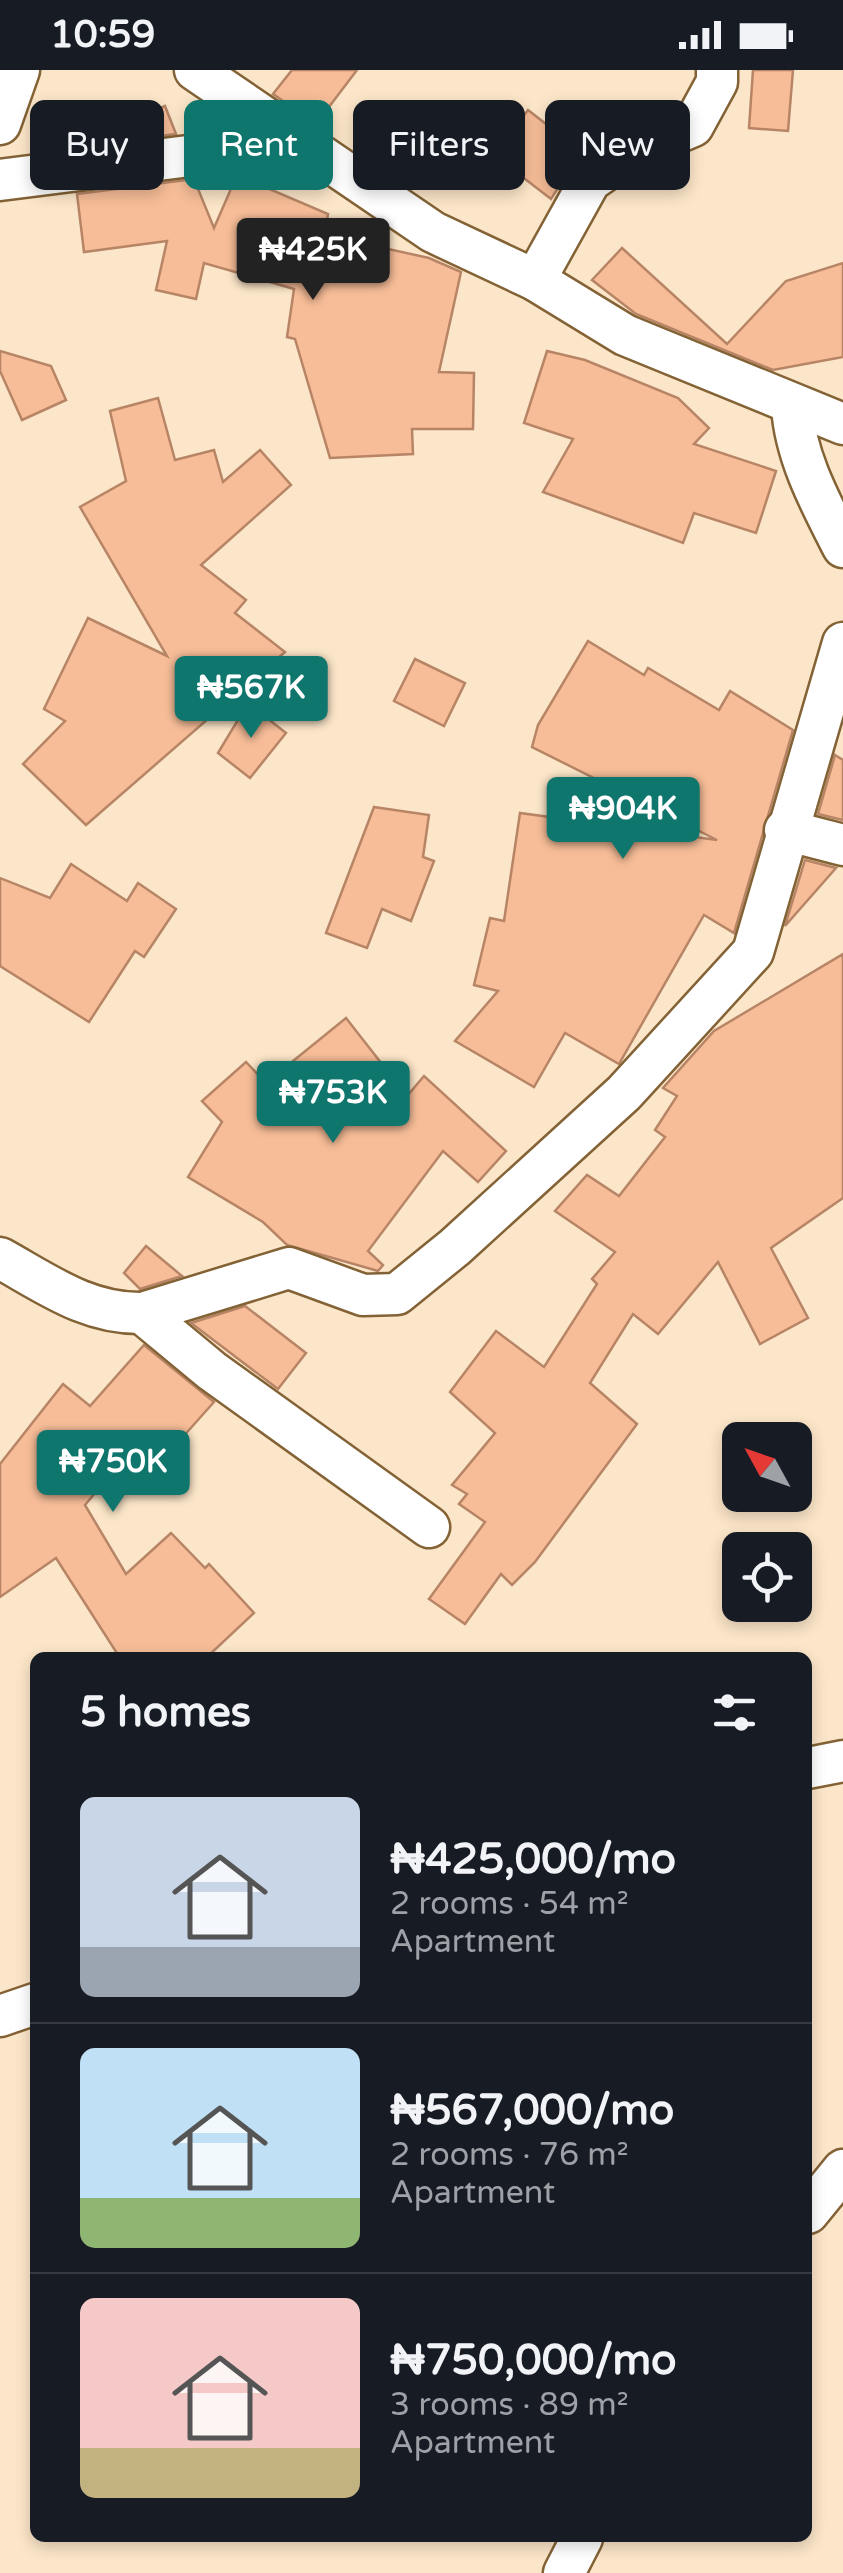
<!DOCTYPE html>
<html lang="en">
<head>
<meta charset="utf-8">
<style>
  body { margin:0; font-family:"Varela Round",sans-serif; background:#242831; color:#f1f3f6; height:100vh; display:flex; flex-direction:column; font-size:38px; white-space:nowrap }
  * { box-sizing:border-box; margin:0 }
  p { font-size:32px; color:#9ea1a6 }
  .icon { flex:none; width:55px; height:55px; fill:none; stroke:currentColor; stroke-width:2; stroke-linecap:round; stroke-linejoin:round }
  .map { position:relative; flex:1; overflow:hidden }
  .details { position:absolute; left:30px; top:1582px; width:782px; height:890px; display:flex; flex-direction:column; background:#171b24; border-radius:15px; box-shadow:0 5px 15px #0003 }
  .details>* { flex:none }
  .banner { position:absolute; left:30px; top:30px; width:785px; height:90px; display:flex; gap:20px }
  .needle { width:65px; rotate:310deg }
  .fabs { position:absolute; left:722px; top:1352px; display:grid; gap:20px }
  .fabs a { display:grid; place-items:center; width:90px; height:90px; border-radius:15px; background:#171b24; box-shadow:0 5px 15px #0003; font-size:50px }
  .price { position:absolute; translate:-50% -85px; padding:0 22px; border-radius:10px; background:#0f766e; color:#fff; font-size:32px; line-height:65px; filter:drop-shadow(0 2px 5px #0008) }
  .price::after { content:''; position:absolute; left:50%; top:60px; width:30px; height:22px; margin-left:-15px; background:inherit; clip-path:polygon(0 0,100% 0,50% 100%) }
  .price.current { background:#222; color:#fff }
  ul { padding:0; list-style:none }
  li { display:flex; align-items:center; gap:30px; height:250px; padding:0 50px }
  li+li { border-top:2px solid #363941 }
  li span { display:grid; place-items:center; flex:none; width:280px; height:200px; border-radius:15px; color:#555 }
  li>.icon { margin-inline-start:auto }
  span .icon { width:120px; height:120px; fill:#fffc; stroke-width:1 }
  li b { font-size:42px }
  h2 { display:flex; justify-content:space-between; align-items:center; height:120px; padding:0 50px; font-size:42px }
  .tag { padding:0 35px; border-radius:15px; background:#171b24; box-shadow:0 5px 15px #0003; font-size:35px; line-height:90px }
  .tag.current { background:#0f766e; color:#fff }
  .status { display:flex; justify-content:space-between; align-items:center; height:70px; padding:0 50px; background:#171b24; direction:ltr }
  .status svg { height:28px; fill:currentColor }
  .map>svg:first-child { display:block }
  .building { fill:#f7bd98; stroke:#b78566; stroke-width:2.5 }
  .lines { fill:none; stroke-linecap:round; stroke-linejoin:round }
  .minor-casing { stroke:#836235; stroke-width:45 }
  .minor { stroke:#fff; stroke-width:40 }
</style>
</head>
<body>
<div class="status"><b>10:59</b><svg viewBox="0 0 49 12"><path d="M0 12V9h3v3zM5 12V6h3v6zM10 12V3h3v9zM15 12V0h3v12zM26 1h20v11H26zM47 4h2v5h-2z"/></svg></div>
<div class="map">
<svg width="843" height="2503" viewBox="0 0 843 2503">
  <rect width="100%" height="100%" fill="#fce6c9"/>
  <!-- building -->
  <g class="building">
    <polygon points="292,0 357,0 316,54 273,24"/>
    <polygon points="753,0 793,0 788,61 749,58"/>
    <polygon points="165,36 176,64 72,77 73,37 146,44"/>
    <polygon points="528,40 586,85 570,99 551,129 494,85"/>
    <polygon points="237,105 328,144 325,165 429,188 461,202 439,302 474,303 473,359 412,359 413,384 330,388 295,269 287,267 294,219 204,193 196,229 156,220 167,171 84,182 77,124 194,109 214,158"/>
    <polygon points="622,178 727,274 786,211 843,193 843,287 773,300 636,244 592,210"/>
    <polygon points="0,281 51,296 66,330 22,350 0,301"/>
    <polygon points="547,281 585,290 678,328 709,358 694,374 776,401 756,463 694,443 683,473 543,422 573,369 524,353"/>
    <polygon points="158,328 175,390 214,380 223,412 260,380 291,415 201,495 246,530 235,543 285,582 86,755 23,694 65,651 44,639 88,548 167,586 80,437 126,411 110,341"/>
    <polygon points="588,571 644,605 648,598 719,640 730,621 793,660 734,863 704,845 619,994 565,963 534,1017 455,971 498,921 474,915 490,848 504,851 520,743 717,770 532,677 538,655"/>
    <polygon points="415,589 465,613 444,656 394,631"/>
    <polygon points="248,633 286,663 250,708 218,683"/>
    <polygon points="835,685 843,690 843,750 818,744"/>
    <polygon points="374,737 429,745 423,787 434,791 411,851 382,839 367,878 326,863"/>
    <polygon points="805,790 836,798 785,856"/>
    <polygon points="71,794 127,831 138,813 176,839 144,887 135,881 89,952 0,896 0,808 50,828"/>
    <polygon points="843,884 843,1128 771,1178 808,1248 760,1274 718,1192 658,1264 633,1244 590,1313 637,1354 535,1492 512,1515 501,1504 465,1554 429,1529 485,1452 459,1434 467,1424 452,1415 495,1363 450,1322 496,1261 544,1297 597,1214 592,1209 615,1182 555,1141 587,1105 619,1126 665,1067 655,1060 677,1026 663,1018 714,961"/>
    <polygon points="346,948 407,1026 424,1006 506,1081 478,1112 443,1081 368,1181 383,1195 378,1201 287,1175 263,1152 188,1107 222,1052 202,1031 246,992 266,1013"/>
    <polygon points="146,1176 182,1206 140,1219 124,1203"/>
    <polygon points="245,1236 306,1283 278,1319 191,1253"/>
    <polygon points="144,1275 214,1332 148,1406 126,1386 85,1435 126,1504 171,1463 205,1498 209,1494 254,1543 206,1588 120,1588 56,1488 0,1527 0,1394 63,1314 90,1336"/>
  </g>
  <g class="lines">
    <!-- minor casing -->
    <g class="minor-casing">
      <g id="minor">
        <polyline points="195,0 433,162 535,210 625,265 843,354"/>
        <polyline points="0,54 19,0"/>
        <polyline points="0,110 299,72"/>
        <polyline points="535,210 590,111 632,82 693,56 717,12 717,0"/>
        <path d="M 792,336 C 795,386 820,432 843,477"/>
        <polyline points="785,760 843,775"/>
        <path d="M 0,1188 C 47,1214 87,1244 142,1243 L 289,1198 L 363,1225 L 397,1224 L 455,1177 L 624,1023 L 753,882 L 843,573"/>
        <polyline points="142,1243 212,1301 429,1457"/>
        <polyline points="808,1698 843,1691"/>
        <polyline points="0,1946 35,1934"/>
        <polyline points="808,2143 843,2100"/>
        <polyline points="564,2503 582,2468"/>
      </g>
    </g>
    <!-- minor -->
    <use href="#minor" class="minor"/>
  </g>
</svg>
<div class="fabs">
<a><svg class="needle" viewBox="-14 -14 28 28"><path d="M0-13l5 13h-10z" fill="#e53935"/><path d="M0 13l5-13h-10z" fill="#9ea1a6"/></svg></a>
<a><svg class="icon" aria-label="locate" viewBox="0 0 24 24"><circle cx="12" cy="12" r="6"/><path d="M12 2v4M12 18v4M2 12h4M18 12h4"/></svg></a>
</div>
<b class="price current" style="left:313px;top:233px">₦425K</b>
<b class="price" style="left:251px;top:671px">₦567K</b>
<b class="price" style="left:623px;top:792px">₦904K</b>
<b class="price" style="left:333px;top:1076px">₦753K</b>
<b class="price" style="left:113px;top:1445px">₦750K</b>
<div class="banner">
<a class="tag">Buy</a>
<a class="tag current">Rent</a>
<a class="tag">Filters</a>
<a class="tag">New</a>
</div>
<section class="details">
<h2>5 homes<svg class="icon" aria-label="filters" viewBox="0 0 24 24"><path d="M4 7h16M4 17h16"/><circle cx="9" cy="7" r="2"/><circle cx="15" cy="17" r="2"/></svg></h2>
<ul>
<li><span style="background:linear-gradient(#c9d6e8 75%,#9aa5b1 0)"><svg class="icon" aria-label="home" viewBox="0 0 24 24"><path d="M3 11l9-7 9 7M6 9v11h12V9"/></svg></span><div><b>₦425,000/mo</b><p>2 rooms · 54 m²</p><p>Apartment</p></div></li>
<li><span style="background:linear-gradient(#bfe0f5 75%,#8fb573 0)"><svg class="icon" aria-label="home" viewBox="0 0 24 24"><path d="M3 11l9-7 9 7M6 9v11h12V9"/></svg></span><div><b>₦567,000/mo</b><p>2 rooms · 76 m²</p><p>Apartment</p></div></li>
<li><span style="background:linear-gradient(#f6c9c9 75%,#c2b280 0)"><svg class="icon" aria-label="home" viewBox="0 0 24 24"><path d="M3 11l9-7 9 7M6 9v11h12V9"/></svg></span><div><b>₦750,000/mo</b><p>3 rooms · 89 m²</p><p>Apartment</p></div></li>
</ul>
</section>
</div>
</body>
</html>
